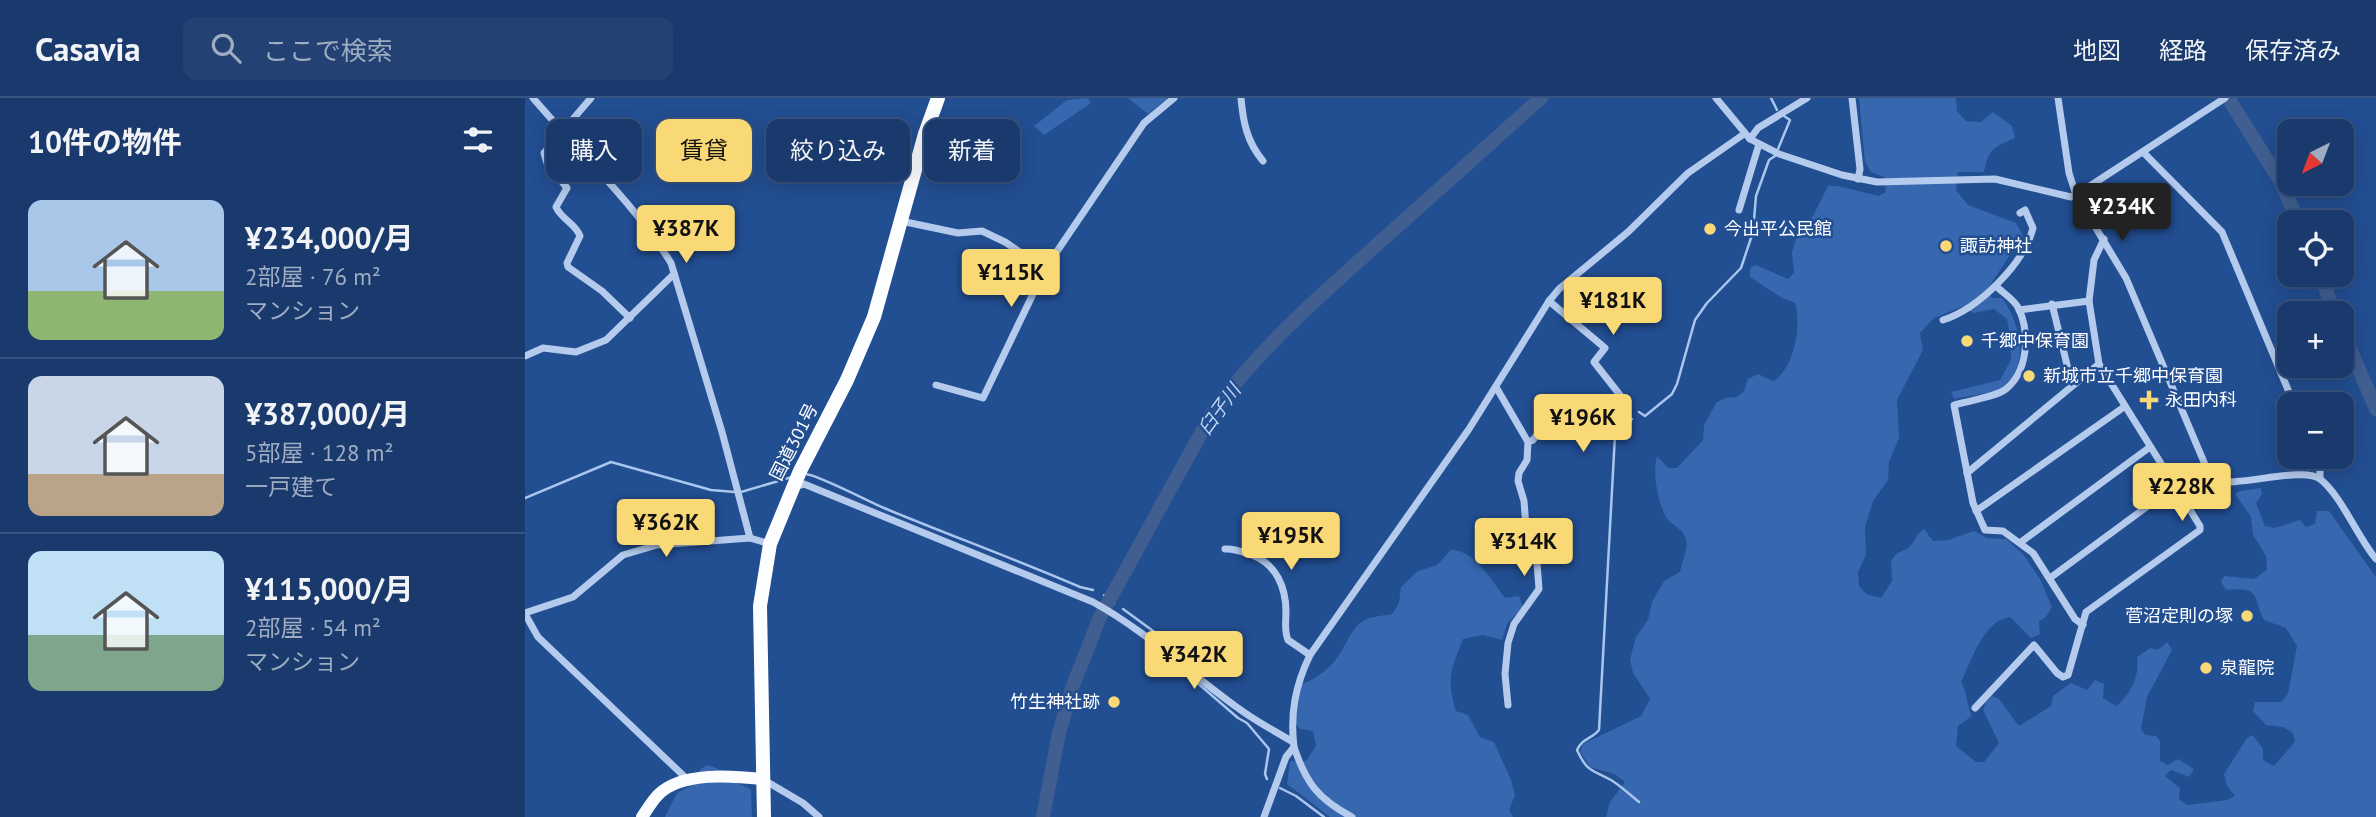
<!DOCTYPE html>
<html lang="ja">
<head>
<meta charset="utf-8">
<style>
  body { margin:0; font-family:"PT Sans","Noto Sans JP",sans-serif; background:#234173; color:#f1f3f6; height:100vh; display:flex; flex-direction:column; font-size:26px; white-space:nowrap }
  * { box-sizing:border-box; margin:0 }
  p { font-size:23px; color:#9fadc2 }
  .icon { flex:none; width:38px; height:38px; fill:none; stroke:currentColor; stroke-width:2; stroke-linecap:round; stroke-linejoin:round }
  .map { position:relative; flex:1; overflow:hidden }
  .sheet { display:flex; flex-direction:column; background:#1a3a6e; width:525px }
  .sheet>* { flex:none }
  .guide { position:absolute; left:21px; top:21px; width:665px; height:63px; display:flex; gap:14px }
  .needle { width:46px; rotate:222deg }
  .tools { position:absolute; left:1752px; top:21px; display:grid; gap:14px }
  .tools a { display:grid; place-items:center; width:77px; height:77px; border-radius:14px; background:#1a3a6e; box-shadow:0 4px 18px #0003,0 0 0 2px #385481; font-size:35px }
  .price { position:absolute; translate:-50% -60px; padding:0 16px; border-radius:7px; background:#f9d976; color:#111; font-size:23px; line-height:46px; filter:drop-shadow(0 2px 4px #0008) }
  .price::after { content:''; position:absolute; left:50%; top:42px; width:21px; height:16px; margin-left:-10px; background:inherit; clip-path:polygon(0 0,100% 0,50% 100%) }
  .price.active { background:#222; color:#fff }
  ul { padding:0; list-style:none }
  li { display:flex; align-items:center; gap:21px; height:175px; padding:0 28px }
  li+li { border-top:2px solid #385481 }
  li span { display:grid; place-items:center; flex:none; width:196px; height:140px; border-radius:14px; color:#555 }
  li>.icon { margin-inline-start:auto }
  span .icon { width:84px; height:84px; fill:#fffc; stroke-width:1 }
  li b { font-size:30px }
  h2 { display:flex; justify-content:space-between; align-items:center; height:84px; padding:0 28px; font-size:30px }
  .tag { padding:0 24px; border-radius:14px; background:#1a3a6e; box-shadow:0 4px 18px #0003,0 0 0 2px #385481; font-size:24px; line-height:63px }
  .tag.active { background:#f9d976; color:#111 }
  header { display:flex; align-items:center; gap:42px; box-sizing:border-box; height:98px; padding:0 35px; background:#1a3a6e; border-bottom:2px solid #385481 }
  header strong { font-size:33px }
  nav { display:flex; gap:38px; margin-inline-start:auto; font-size:24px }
  .search { width:490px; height:63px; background:#234173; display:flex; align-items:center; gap:18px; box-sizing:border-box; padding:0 24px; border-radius:14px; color:#9fadc2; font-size:26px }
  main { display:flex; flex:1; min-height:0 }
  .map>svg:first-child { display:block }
  .green { fill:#3667af }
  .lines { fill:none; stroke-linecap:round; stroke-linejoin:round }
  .stream { stroke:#a8c6ee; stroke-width:2.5 }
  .river { stroke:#405f90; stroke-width:14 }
  .minor { stroke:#b4cbed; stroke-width:7 }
  .primary { stroke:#fafcff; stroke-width:12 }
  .trunk { stroke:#fcfeff; stroke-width:14 }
  .poi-dot { fill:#f9d976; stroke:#224e92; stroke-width:2.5 }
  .labels { text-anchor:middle; stroke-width:5; stroke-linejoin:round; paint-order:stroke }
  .poi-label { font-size:18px; fill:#fff; stroke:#224e92; text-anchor:start }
  .street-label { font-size:18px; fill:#fff; stroke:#224e92 }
  .water-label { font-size:19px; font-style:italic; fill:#c0d6f4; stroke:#224e92 }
</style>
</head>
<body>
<header>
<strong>Casavia</strong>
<div class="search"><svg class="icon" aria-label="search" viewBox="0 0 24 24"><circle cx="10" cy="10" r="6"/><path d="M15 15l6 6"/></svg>ここで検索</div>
<nav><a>地図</a><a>経路</a><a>保存済み</a></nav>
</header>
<main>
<section class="sheet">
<h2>10件の物件<svg class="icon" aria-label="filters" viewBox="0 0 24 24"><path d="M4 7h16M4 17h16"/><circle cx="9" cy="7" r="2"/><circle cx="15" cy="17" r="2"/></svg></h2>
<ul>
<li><span style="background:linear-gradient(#a9c7e8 65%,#8fb573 0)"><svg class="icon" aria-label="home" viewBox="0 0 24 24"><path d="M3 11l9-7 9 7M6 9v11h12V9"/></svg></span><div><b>¥234,000/月</b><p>2部屋 · 76 m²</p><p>マンション</p></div></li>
<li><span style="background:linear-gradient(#c9d6e8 70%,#b9a48a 0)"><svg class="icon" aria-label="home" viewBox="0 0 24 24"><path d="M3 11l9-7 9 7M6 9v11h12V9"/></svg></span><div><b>¥387,000/月</b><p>5部屋 · 128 m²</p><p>一戸建て</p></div></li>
<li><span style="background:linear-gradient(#bfe0f5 60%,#7fa58c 0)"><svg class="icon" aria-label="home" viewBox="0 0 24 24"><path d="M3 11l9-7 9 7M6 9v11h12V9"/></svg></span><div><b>¥115,000/月</b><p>2部屋 · 54 m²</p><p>マンション</p></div></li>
</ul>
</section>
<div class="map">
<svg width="1851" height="719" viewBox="0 0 1851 719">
  <rect width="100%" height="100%" fill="#224e92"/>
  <!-- green -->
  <g class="green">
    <polygon points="563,0 566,5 519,37 509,28 542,2"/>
    <polygon points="603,0 643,0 623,16"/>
    <path d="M 1334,0 L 1431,0 L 1432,13 L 1441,23 L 1456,24 L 1468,14 L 1487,28 L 1490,40 C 1468,50 1464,50 1459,74 L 1433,74 L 1431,92 L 1443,107 L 1491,125 L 1498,137 L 1462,192 L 1467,200 L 1477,200 C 1495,224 1506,269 1477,289 C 1468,296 1440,298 1429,301 L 1426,294 L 1475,282 L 1486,262 L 1486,243 L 1482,221 L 1469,211 L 1449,215 L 1437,209 L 1409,220 L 1395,235 L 1398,252 L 1372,302 L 1374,340 L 1364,364 L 1363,382 L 1348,403 L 1340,429 L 1341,457 L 1333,474 L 1334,488 L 1341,496 L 1356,500 L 1367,483 L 1366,463 C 1375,450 1375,456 1384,449 C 1390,444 1391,436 1399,431 L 1408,443 L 1423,442 L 1449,433 L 1462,440 L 1481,441 L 1498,456 L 1515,481 L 1527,509 L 1521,519 L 1514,523 L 1515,536 L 1506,540 L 1485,519 C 1458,523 1447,562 1436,584 C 1443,595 1441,606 1447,618 L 1433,628 L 1431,648 L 1451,664 L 1459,664 L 1474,645 L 1458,612 L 1461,604 L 1467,598 L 1474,601 L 1494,628 L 1526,608 L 1528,598 L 1546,585 L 1562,592 L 1570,582 L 1579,586 L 1578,600 L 1591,608 C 1606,597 1615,577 1612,559 L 1625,550 L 1633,552 L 1642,544 L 1647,552 L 1622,599 L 1616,631 L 1620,637 L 1631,638 L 1635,643 L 1635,663 L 1643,667 L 1653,661 L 1669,671 L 1664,679 L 1646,672 L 1640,678 L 1655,690 L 1654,701 L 1662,707 L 1702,702 L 1710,698 L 1702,688 L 1699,676 L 1722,640 L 1728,637 L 1738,651 L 1738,662 L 1749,668 L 1770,644 L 1768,635 L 1758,629 L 1741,627 L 1728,613 L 1730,604 L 1756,604 L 1763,596 L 1772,548 L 1761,530 L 1739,522 C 1727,499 1737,488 1701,492 L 1696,484 L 1699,478 L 1729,481 L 1742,472 L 1741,458 L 1728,437 L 1726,419 L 1710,396 L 1715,393 L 1736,390 L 1737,396 L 1731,405 L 1740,428 L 1749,430 L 1775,422 L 1781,429 L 1790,426 L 1792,413 L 1804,413 L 1851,479 L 1851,719 L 1081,719 L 1085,704 L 1100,684 L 1089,676 L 1065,669 L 1055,654 L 1058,646 L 1116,618 L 1125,601 L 1108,575 L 1105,561 L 1111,539 L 1123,522 L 1127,504 L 1139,483 L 1155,474 C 1157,462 1166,448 1159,437 C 1156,431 1148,427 1143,422 C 1133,408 1127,374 1132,358 L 1143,370 L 1152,370 L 1178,342 L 1179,327 L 1192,304 L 1201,300 L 1212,299 L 1219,293 L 1223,281 L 1233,276 L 1248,283 C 1269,272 1277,226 1270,205 L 1257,200 L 1225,179 L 1225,170 L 1231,167 L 1263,181 L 1269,175 L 1267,154 L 1274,132 L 1288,118 L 1303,88 L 1313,88 L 1354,98 L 1361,94 L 1359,79 L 1346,74 L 1340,64 Z"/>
    <path d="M 926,452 C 950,452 967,483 980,500 L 994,498 L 998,509 L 982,526 L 977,542 L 958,537 L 938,541 C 926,572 921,580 931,613 L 943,617 L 955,639 L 969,644 L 986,682 L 990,697 L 984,712 L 988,719 L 805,719 L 762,686 L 765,663 L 781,663 L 791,648 L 788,633 L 775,631 L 769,623 L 775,587 C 791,581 805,571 814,557 C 821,547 825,534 835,525 C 844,518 856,518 867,516 L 874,505 L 876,489 L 893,473 L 912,467 Z"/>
    <path d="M 183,667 C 200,672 193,675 203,681 C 208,685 218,686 226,692 L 227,719 L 140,719 L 152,695 L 173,684 L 175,671 Z"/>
  </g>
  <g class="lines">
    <!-- stream -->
    <g class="stream">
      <polyline points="1246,0 1252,12"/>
      <polyline points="1253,51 1265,22 1259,18"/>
      <polyline points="1114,314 1120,318 1147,296 1152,286 1170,222 1182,205 1216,170 1228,134 1231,98 1244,62 1250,58"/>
      <path d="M 1107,321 L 1090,337 L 1074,632 C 1067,641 1057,640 1052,652 C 1062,674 1066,671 1086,682 C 1096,688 1105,697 1114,704"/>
      <path d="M 280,376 C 289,375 345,404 359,410 C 424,437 490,461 555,489 L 568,492"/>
      <polyline points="216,394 267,379"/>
      <polyline points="0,400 86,364 186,392 210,394"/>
      <polyline points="579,497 589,506"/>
      <polyline points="598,511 650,549"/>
      <polyline points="654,569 713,620 722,625 744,651 740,676 742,681"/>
      <polyline points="755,690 771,698 799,719"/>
    </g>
    <!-- river -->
    <g class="river">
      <polyline points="1703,0 1754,81 1774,124"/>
      <polyline points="1795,177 1810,215"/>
      <polyline points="1816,230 1851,311"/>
      <path d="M 518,719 L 534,635 L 547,590 L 575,519 L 686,317 C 730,255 789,203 845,153 C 902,102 959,51 1016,0"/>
    </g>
    <!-- minor -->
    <g class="minor">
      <path d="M 8,0 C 54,54 109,105 146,165 L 197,334 L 225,440"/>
      <path d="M 66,0 L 19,55 L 22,65 L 42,90 L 31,109 C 36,121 51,126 55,138 L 42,165 L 43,169 L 77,193 L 105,220"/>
      <path d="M 716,0 C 718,24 722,44 738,63"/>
      <path d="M 1191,0 L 1225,41 L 1254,56 L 1317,77 L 1352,84 L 1470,81 L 1546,99 L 1551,97 L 1601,180 L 1687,383 C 1714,389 1779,368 1795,381 C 1816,397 1833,440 1851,461"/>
      <polyline points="1327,0 1335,71 1333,81"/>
      <polyline points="1533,0 1544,75 1551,97 1700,0"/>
      <polyline points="1225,41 1233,30 1282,0"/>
      <polyline points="1618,54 1697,134 1769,306"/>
      <polyline points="1214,112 1234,46"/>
      <polyline points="376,123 433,135 457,133 480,144 520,171"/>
      <path d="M 1471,188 C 1478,195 1490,202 1494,211 C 1505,236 1503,273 1481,291 C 1471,299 1443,303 1429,307 L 1448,405 L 1460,432 L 1478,433 L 1508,455 L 1550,521 L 1558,527"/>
      <polyline points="1527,206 1547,287"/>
      <polyline points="1494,212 1564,203"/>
      <path d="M 1418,222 C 1453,211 1499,166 1508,130 L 1500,112 L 1495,115"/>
      <polyline points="0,258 18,250 51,254 81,242 149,176"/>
      <polyline points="411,287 458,300 520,171 619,25 649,0"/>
      <polyline points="971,289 1003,344 1002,362 994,375 993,383 999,403 1001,429 1012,465 1014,491 989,526 983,545 980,576 983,607"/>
      <polyline points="1003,344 1008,342 1027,318 1060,343 1090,310 1102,306 1069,264 1080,250 1024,203"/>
      <polyline points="1790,359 1795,370 1795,380"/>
      <polyline points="1442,375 1574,266"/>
      <polyline points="1687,383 1691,401"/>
      <path d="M 268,389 L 279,386 L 568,504 C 621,533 664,575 713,610 C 730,623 750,633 768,644"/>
      <polyline points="1451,413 1599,309"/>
      <polyline points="1496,444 1625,349"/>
      <path d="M 700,451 C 710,450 717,454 727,457 C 751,466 761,489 761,514 C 761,524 759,532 763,542 L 785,557"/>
      <polyline points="1525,480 1650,388"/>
      <polyline points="0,515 48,499 98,457 132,447 225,440 245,446"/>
      <polyline points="0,516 13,539 163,682"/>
      <polyline points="1450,610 1509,547 1532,575 1538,579 1543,577 1561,514 1675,432 1675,428 1574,266 1564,203 1569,162 1579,141"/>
      <path d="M 769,649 C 781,685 793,701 827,719"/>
      <polyline points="239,682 278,705 294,719"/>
      <path d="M 739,719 L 761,659 L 769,649 C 765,616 770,588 785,557 L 944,331 L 1024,203 L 1034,191 L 1103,134 L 1163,75 L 1219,36"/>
    </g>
    <!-- primary -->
    <path class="primary" d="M 117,719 C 122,712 127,703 133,697 C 156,673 209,678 238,681"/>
    <!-- trunk -->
    <polyline class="trunk" points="239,719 235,508 245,446 275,373 322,282 349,219 400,36 413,0"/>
  </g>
  <!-- markers -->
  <g class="poi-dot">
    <circle cx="1185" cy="131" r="7"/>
    <circle cx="1421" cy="148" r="7"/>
    <circle cx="1442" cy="243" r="7"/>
    <circle cx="1504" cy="278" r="7"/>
    <path d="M1620.5 291.5h7v7h7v7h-7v7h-7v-7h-7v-7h7z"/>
    <circle cx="1722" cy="518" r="7"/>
    <circle cx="1681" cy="570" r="7"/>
    <circle cx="589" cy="604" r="7"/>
  </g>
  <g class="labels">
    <!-- poi labels -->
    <g class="poi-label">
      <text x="1199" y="137">今出平公民館</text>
      <text x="1435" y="154">諏訪神社</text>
      <text x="1456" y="249">千郷中保育園</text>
      <text x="1518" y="284">新城市立千郷中保育園</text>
      <text x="1640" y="308">永田内科</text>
      <text x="1708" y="524" text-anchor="end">菅沼定則の塚</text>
      <text x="1695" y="576">泉龍院</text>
      <text x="575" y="610" text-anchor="end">竹生神社跡</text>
    </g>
    <!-- street labels -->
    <g class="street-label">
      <text transform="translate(269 344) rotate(-63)" y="6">国道301号</text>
    </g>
    <!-- water labels -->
    <g class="water-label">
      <text transform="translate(694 311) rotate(-54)" y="7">臼子川</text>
    </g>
  </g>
</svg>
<div class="tools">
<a><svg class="needle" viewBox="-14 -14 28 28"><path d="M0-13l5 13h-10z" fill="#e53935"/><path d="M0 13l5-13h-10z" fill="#9fadc2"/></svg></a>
<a><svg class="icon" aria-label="locate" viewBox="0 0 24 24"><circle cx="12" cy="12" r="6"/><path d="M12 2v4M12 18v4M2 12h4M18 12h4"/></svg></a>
<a>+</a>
<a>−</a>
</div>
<b class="price active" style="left:1597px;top:145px">¥234K</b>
<b class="price" style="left:161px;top:167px">¥387K</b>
<b class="price" style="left:486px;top:211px">¥115K</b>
<b class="price" style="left:1088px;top:239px">¥181K</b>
<b class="price" style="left:1058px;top:356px">¥196K</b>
<b class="price" style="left:1657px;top:425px">¥228K</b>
<b class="price" style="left:141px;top:461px">¥362K</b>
<b class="price" style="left:766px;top:474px">¥195K</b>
<b class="price" style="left:999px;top:480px">¥314K</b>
<b class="price" style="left:669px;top:593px">¥342K</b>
<div class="guide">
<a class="tag">購入</a>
<a class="tag active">賃貸</a>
<a class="tag">絞り込み</a>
<a class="tag">新着</a>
</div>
</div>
</main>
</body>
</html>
